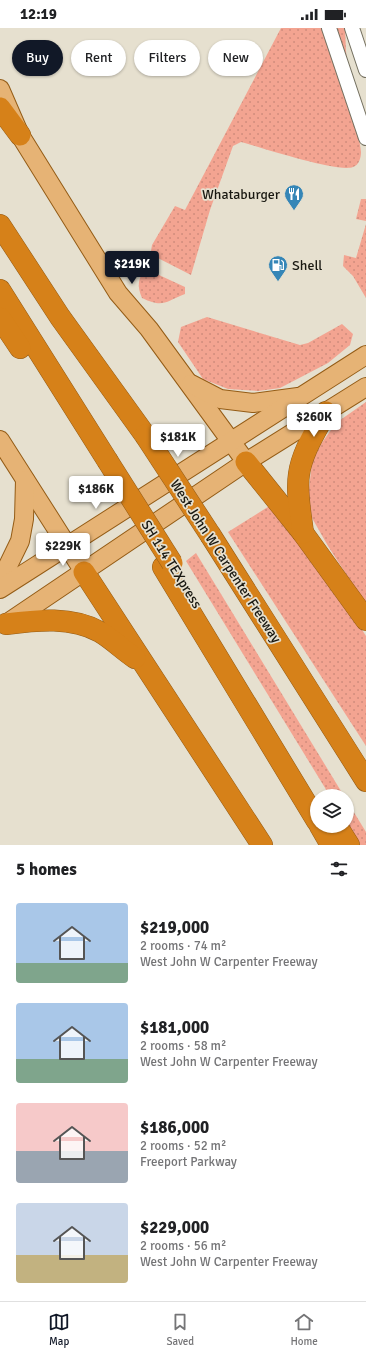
<!DOCTYPE html>
<html lang="en">
<head>
<meta charset="utf-8">
<style>
  body { margin:0; font-family:Signika,sans-serif; background:#f2f2f2; color:#202124; height:100vh; display:flex; flex-direction:column; font-size:15px; white-space:nowrap }
  * { box-sizing:border-box; margin:0 }
  p { font-size:13px; color:#757577 }
  .icon { flex:none; width:22px; height:22px; fill:none; stroke:currentColor; stroke-width:2; stroke-linecap:round; stroke-linejoin:round }
  .map { position:relative; height:817px; overflow:hidden }
  .drawer { display:flex; flex-direction:column; background:#fff; flex:1 }
  .drawer>* { flex:none }
  .guide { position:absolute; left:12px; top:12px; width:342px; height:36px; display:flex; gap:8px }
  .tools { position:absolute; left:310px; top:761px; display:grid; gap:8px }
  .tools a { display:grid; place-items:center; width:44px; height:44px; border-radius:50%; background:#fff; box-shadow:0 1px 3px #0004; font-size:20px }
  .price { position:absolute; translate:-50% -34px; padding:0 9px; border-radius:4px; background:#fff; color:#222; font-size:13px; line-height:26px; filter:drop-shadow(0 1px 2px #0008) }
  .price::after { content:''; position:absolute; left:50%; top:24px; width:12px; height:9px; margin-left:-6px; background:inherit; clip-path:polygon(0 0,100% 0,50% 100%) }
  .price.on { background:#111827; color:#fff }
  ul { padding:0; list-style:none }
  li { display:flex; align-items:center; gap:12px; height:100px; padding:0 16px }
  li span { display:grid; place-items:center; flex:none; width:112px; height:80px; border-radius:4px; color:#555 }
  li>.icon { margin-inline-start:auto }
  span .icon { width:48px; height:48px; fill:#fffc; stroke-width:1 }
  li b { font-size:17px }
  h2 { display:flex; justify-content:space-between; align-items:center; height:48px; padding:0 16px; font-size:17px }
  .pill { padding:0 14px; border-radius:18px; background:#fff; box-shadow:0 1px 3px #0004; font-size:14px; line-height:36px }
  .pill.on { background:#111827; color:#fff }
  .status { display:flex; justify-content:space-between; align-items:center; height:28px; padding:0 20px; background:#fff; direction:ltr }
  .status svg { height:11px; fill:currentColor }
  .dock { display:flex; justify-content:space-around; align-items:center; height:56px; border-top:1px solid #e0e0e0; background:#fff; font-size:11px; color:#757577 }
  .dock a { display:grid; justify-items:center; gap:2px }
  .dock .on { color:#111827 }
  .map>svg:first-child { display:block }
  .green { fill:url(#green-dots) }
  .lines { fill:none; stroke-linecap:round; stroke-linejoin:round }
  .minor-casing { stroke:#747060; stroke-width:16 }
  .major-casing { stroke:#945c16; stroke-width:20 }
  .highway-casing { stroke:#945c16; stroke-width:22 }
  .minor { stroke:#fff; stroke-width:14 }
  .major { stroke:#e6b375; stroke-width:18 }
  .highway { stroke:#d68119; stroke-width:21 }
  .highway-bridge-casing { stroke:#945c16; stroke-width:22; stroke-linecap:butt }
  .highway-bridge { stroke:#d68119; stroke-width:21 }
  .labels { text-anchor:middle; stroke-width:3.5; stroke-linejoin:round; paint-order:stroke }
  .poi-label { font-size:14px; fill:#191811; stroke:#e6e0cf; text-anchor:end }
  .street-label { font-size:14px; fill:#191811; stroke:#e6e0cf }
</style>
</head>
<body>
<div class="status"><b>12:19</b><svg viewBox="0 0 49 12"><path d="M0 12V9h3v3zM5 12V6h3v6zM10 12V3h3v9zM15 12V0h3v12zM26 1h20v11H26zM47 4h2v5h-2z"/></svg></div>
<div class="map">
<svg width="366" height="817" viewBox="0 0 366 817">
  <defs>
    <pattern id="green-dots" width="8" height="8" patternUnits="userSpaceOnUse"><rect width="8" height="8" fill="#f3a491"/><path d="M2 2h.1M6 6h.1" fill="none" stroke="#d08c7c" stroke-width="1.8" stroke-linecap="round"/></pattern>
  </defs>
  <rect width="100%" height="100%" fill="#e6e0cf"/>
  <!-- green -->
  <g class="green">
    <path d="M 281,0 L 345,0 C 346,29 348,57 352,85 C 355,98 360,111 361,124 C 361,130 359,137 353,139 C 338,145 260,119 241,114 L 233,118 L 210,182 L 191,247 L 152,227 L 151,223 L 152,217 L 175,178 L 185,182 Z"/>
    <polygon points="361,171 366,171 366,193 356,191"/>
    <polygon points="366,196 366,270 353,248 343,238 344,227 356,230"/>
    <path d="M 144,242 L 159,247 L 185,259 L 185,266 C 165,274 163,280 142,270 C 137,258 138,252 144,242 Z"/>
    <polygon points="207,289 300,317 308,315 342,296 353,306 350,317 328,335 280,360 258,363 228,361 203,351 178,314 181,299"/>
    <polygon points="366,374 366,577 328,518 312,490 308,470 312,434 321,416 336,395"/>
    <polygon points="271,477 333,557 366,608 366,718 228,504"/>
    <polygon points="196,525 344,768 330,768 186,533"/>
    <polygon points="347,773 366,804 366,817 360,817 347,795"/>
  </g>
  <g class="lines">
    <!-- minor casing -->
    <g class="minor-casing">
      <g id="minor">
        <polyline points="329,0 366,110"/>
        <polyline points="352,0 366,42"/>
      </g>
    </g>
    <!-- major casing -->
    <g class="major-casing">
      <g id="major">
        <polyline points="0,61 20,107 118,265 149,301 246,434"/>
        <polyline points="191,356 220,371 253,375 298,369"/>
        <polyline points="0,412 84,544"/>
        <polyline points="0,554 20,513 24,491 25,452"/>
        <polyline points="0,561 366,327"/>
        <polyline points="6,596 246,434 366,359"/>
      </g>
    </g>
    <!-- highway casing -->
    <g class="highway-casing">
      <g id="highway">
        <polyline points="0,80 20,107"/>
        <polyline points="0,197 60,289 145,407"/>
        <polyline points="0,262 107,432"/>
        <polyline points="0,290 20,320"/>
        <polyline points="246,434 303,505 366,592"/>
        <path d="M 303,505 C 301,486 296,465 299,446 C 302,424 316,403 326,384"/>
        <polyline points="211,508 366,753"/>
        <polyline points="163,539 317,793"/>
        <polyline points="84,544 262,817"/>
        <path d="M 6,596 C 37,592 72,588 100,604 C 112,611 123,622 135,630"/>
        <polyline points="320,798 331,817"/>
        <polyline points="337,798 349,817"/>
      </g>
    </g>
    <!-- minor -->
    <use href="#minor" class="minor"/>
    <!-- major -->
    <use href="#major" class="major"/>
    <!-- highway -->
    <use href="#highway" class="highway"/>
    <!-- highway-bridge casing -->
    <g class="highway-bridge-casing">
      <g id="highway-bridge">
        <polyline points="145,407 211,508"/>
        <polyline points="107,432 172,535"/>
      </g>
    </g>
    <!-- highway-bridge -->
    <use href="#highway-bridge" class="highway-bridge"/>
  </g>
  <!-- icons -->
  <defs>
    <g id="restaurant-pin" transform="scale(1)"><path d="M0 17L-7.5 6A9.5 9.5 0 1 1 7.5 6Z" fill="#3586b7" stroke="#e6e0cf"/><path d="M-5-6h1v4h1v-4h1v4h1v-4h1v5L-1.5 .5V6h-2V.5L-5-1ZM5-6V6H3V1.5H1.5Q1.5-4 5-6Z" fill="#fff"/></g>
    <g id="fuel-pin" transform="scale(1)"><path d="M0 17L-7.5 6A9.5 9.5 0 1 1 7.5 6Z" fill="#3586b7" stroke="#e6e0cf"/><path d="M-5.5-6h7V0h2V4h1.3V-2.5L3-4.5l.8-.8L6-3V5H2.5V1h-1V6h-7ZM-4.2-4.7v3.2H.2V-4.7Z" fill="#fff"/></g>
  </defs>
  <g fill-rule="evenodd">
    <use href="#restaurant-pin" x="294" y="166"/>
    <use href="#fuel-pin" x="278" y="237"/>
  </g>
  <g class="labels">
    <!-- poi labels -->
    <g class="poi-label">
      <text x="280" y="171">Whataburger</text>
      <text x="292" y="242" text-anchor="start">Shell</text>
    </g>
    <!-- street labels -->
    <g class="street-label">
      <text transform="translate(226 533) rotate(57)" y="5">West John W Carpenter Freeway</text>
      <text transform="translate(172 536) rotate(58)" y="5">SH 114 TEXpress</text>
    </g>
  </g>
</svg>
<div class="tools">
<a><svg class="icon" aria-label="layers" viewBox="0 0 24 24"><path d="M12 4l9 5-9 5-9-5zM3 14l9 5 9-5"/></svg></a>
</div>
<b class="price on" style="left:132px;top:257px">$219K</b>
<b class="price" style="left:314px;top:410px">$260K</b>
<b class="price" style="left:178px;top:430px">$181K</b>
<b class="price" style="left:96px;top:482px">$186K</b>
<b class="price" style="left:63px;top:539px">$229K</b>
<div class="guide">
<a class="pill on">Buy</a>
<a class="pill">Rent</a>
<a class="pill">Filters</a>
<a class="pill">New</a>
</div>
</div>
<section class="drawer">
<h2>5 homes<svg class="icon" aria-label="filters" viewBox="0 0 24 24"><path d="M4 7h16M4 17h16"/><circle cx="9" cy="7" r="2"/><circle cx="15" cy="17" r="2"/></svg></h2>
<ul>
<li><span style="background:linear-gradient(#a9c7e8 75%,#7fa58c 0)"><svg class="icon" aria-label="home" viewBox="0 0 24 24"><path d="M3 11l9-7 9 7M6 9v11h12V9"/></svg></span><div><b>$219,000</b><p>2 rooms · 74 m²</p><p>West John W Carpenter Freeway</p></div></li>
<li><span style="background:linear-gradient(#a9c7e8 70%,#7fa58c 0)"><svg class="icon" aria-label="home" viewBox="0 0 24 24"><path d="M3 11l9-7 9 7M6 9v11h12V9"/></svg></span><div><b>$181,000</b><p>2 rooms · 58 m²</p><p>West John W Carpenter Freeway</p></div></li>
<li><span style="background:linear-gradient(#f6c9c9 60%,#9aa5b1 0)"><svg class="icon" aria-label="home" viewBox="0 0 24 24"><path d="M3 11l9-7 9 7M6 9v11h12V9"/></svg></span><div><b>$186,000</b><p>2 rooms · 52 m²</p><p>Freeport Parkway</p></div></li>
<li><span style="background:linear-gradient(#c9d6e8 65%,#c2b280 0)"><svg class="icon" aria-label="home" viewBox="0 0 24 24"><path d="M3 11l9-7 9 7M6 9v11h12V9"/></svg></span><div><b>$229,000</b><p>2 rooms · 56 m²</p><p>West John W Carpenter Freeway</p></div></li>
</ul>
</section>
<nav class="dock">
<a class="on"><svg class="icon" aria-label="map" viewBox="0 0 24 24"><path d="M3 6l6-2 6 2 6-2v14l-6 2-6-2-6 2zM9 4v14M15 6v14"/></svg>Map</a>
<a><svg class="icon" aria-label="saved" viewBox="0 0 24 24"><path d="M7 4h10v16l-5-4-5 4z"/></svg>Saved</a>
<a><svg class="icon" aria-label="home" viewBox="0 0 24 24"><path d="M3 11l9-7 9 7M6 9v11h12V9"/></svg>Home</a>
</nav>
</body>
</html>
